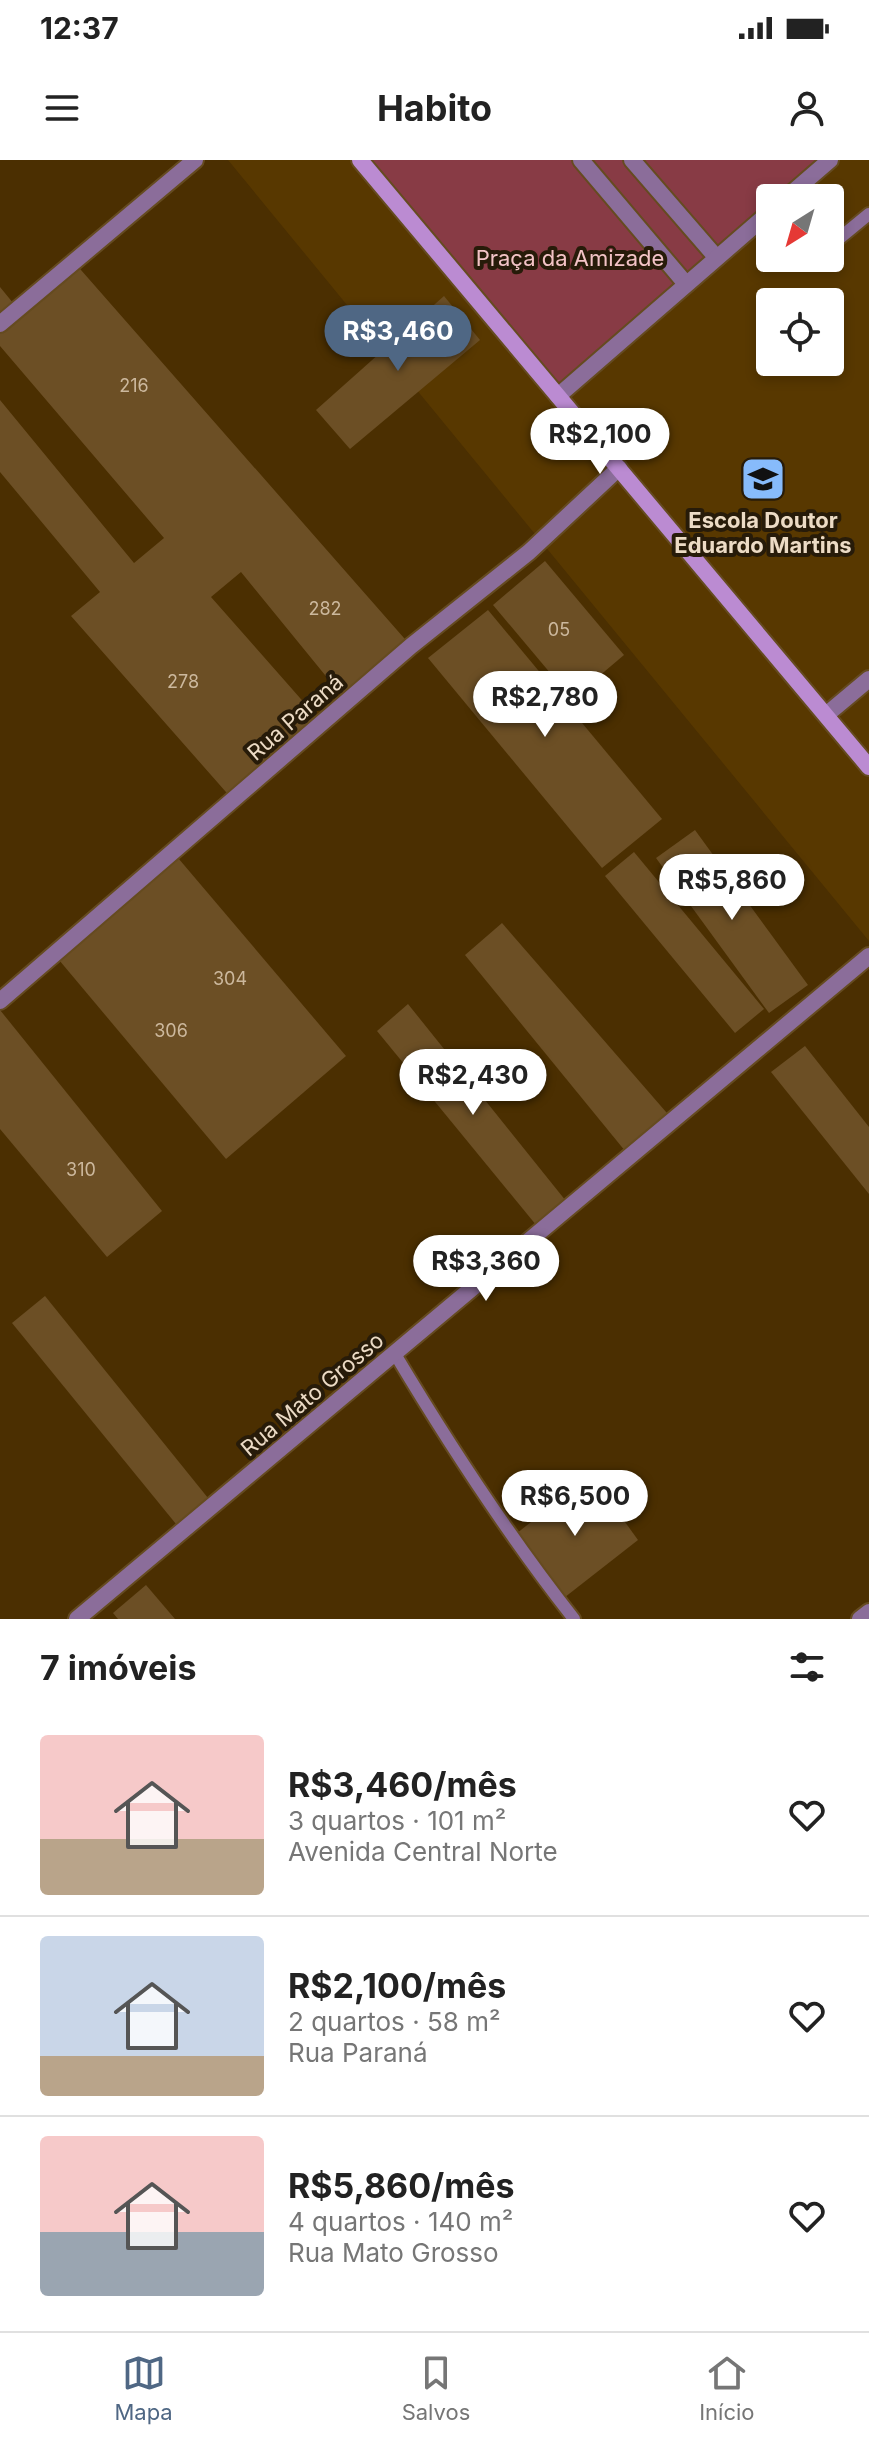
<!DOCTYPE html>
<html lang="pt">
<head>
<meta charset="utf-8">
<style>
  body { margin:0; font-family:Inter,sans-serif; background:#f6f6f6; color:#222; height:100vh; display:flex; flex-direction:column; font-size:30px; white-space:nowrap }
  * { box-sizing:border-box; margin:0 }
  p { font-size:26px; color:#767676 }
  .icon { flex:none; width:44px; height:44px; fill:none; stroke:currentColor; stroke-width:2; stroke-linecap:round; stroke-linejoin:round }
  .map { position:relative; height:1459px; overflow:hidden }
  .panel { display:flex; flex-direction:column; background:#fff; flex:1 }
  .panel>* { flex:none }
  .needle { width:52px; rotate:217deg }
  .tools { position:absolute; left:756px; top:24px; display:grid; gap:16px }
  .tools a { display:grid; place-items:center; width:88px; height:88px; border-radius:8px; background:#fff; box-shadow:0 4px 12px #0003; font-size:40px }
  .price { position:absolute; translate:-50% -68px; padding:0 18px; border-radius:28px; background:#fff; color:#222; font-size:26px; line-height:52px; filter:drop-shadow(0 2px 4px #0008) }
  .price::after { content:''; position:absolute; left:50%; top:48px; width:24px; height:18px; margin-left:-12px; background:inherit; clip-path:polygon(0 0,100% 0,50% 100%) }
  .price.on { background:#4f6784; color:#fff }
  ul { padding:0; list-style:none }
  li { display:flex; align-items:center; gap:24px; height:200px; padding:0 40px }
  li+li { border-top:2px solid #e0e0e0 }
  li span { display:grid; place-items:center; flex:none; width:224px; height:160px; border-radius:8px; color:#555 }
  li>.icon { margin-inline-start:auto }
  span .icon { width:96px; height:96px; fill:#fffc; stroke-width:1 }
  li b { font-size:34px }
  h2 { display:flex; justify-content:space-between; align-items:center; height:96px; padding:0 40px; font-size:34px }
  .status { display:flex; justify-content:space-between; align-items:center; height:56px; padding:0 40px; background:#fff; direction:ltr }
  .status svg { height:22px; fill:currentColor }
  header { display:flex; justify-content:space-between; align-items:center; height:104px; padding:0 40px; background:#fff; font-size:36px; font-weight:700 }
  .dock { display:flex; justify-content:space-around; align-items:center; height:112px; border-top:2px solid #e0e0e0; background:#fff; font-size:22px; color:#767676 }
  .dock a { display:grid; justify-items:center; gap:4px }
  .dock .on { color:#4f6784 }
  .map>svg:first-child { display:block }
  .built { fill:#583800; fill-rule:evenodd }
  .green { fill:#883b45 }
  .building { fill:#6c4f25 }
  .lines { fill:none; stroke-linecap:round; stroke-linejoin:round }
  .lane-casing { stroke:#654b20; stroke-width:16 }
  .street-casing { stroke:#654b20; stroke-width:20 }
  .secondary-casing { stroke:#654b20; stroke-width:20 }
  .lane { stroke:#8b6d9a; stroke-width:12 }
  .street { stroke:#8b6d9a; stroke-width:16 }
  .secondary { stroke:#bb8bd2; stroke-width:16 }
  .labels { text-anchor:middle; stroke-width:8; stroke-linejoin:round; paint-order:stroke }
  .number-label { font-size:18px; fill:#ccb89d }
  .park-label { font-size:22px; fill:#f3c3c6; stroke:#271b09 }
  .poi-label { font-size:22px; font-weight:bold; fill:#ecdbc5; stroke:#271b09 }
  .street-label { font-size:22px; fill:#ecdbc5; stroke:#271b09 }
</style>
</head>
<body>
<div class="status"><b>12:37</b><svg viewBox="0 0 49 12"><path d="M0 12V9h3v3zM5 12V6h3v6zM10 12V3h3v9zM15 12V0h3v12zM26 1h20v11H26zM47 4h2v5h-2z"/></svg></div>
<header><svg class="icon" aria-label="menu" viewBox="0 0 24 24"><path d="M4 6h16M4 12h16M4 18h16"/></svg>Habito<svg class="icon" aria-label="person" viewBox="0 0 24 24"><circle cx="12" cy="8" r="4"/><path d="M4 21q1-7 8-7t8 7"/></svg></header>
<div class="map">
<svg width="869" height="1459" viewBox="0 0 869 1459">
  <rect width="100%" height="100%" fill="#4b2f01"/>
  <!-- built -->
  <path class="built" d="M 228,0 L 869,0 L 869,781 ZM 770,38 L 830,38 L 830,98 L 770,98 ZM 770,142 L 830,142 L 830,202 L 770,202 Z"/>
  <!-- green -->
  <g class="green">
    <polygon points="361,0 630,0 715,99 559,237"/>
    <polygon points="631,0 830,0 786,38 770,38 770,51 716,97"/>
  </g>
  <!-- building -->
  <g class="building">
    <polygon points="74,102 411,486 347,542 241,412 211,437 322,563 233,640 71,456 100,432 0,312 0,240 134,403 164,378 0,186 0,127 18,149"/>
    <polygon points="444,136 480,180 350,289 316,250"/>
    <polygon points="545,401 624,495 572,539 493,445"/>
    <polygon points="488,450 662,659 602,708 428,498"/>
    <polygon points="695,670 808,825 769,853 656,698"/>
    <polygon points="173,692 346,896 226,999 54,794"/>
    <polygon points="634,692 764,849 735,873 605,716"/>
    <polygon points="502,763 673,960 630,997 465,795"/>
    <polygon points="408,844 570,1046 541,1071 377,871"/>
    <polygon points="0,850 162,1051 107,1097 0,969"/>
    <polygon points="805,886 869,967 869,1034 771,912"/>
    <polygon points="45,1136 208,1338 176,1364 12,1163"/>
    <polygon points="591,1315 638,1380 560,1441 512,1377"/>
    <polygon points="146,1425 175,1459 118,1459 113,1453"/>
  </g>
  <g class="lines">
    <!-- lane casing -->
    <g class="lane-casing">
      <g id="lane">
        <polyline points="757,63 770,73"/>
        <polyline points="830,86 869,54"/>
        <path d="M 395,1194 C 450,1286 508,1375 574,1459"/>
      </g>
    </g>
    <!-- street casing -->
    <g class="street-casing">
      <g id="street">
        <polyline points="581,0 686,124"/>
        <polyline points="632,0 716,97"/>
        <polyline points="786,38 830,0"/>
        <polyline points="0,164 195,0"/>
        <polyline points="558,236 770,52"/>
        <polyline points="826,555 869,519"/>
        <polyline points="0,841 411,486 529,392 619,308"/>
        <polyline points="77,1459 869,796"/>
        <polyline points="860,1459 869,1452"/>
      </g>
    </g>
    <!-- secondary casing -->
    <g class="secondary-casing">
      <polyline id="secondary" points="360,0 869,607"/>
    </g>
    <!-- lane -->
    <use href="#lane" class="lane"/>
    <!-- street -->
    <use href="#street" class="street"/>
    <!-- secondary -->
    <use href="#secondary" class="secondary"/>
  </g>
  <!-- icons -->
  <defs>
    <g id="school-square" transform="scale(2.3)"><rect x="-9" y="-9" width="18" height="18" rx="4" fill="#87bbfb" stroke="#271b09"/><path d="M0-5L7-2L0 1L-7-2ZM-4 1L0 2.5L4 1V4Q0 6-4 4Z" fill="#111"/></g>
  </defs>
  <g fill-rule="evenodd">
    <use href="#school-square" x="763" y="319"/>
  </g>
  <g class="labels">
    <!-- number labels -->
    <g class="number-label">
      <text x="134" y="232">216</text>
      <text x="325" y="455">282</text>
      <text x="559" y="476">05</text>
      <text x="183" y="528">278</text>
      <text x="230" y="825">304</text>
      <text x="171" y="877">306</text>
      <text x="81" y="1016">310</text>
    </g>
    <!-- park labels -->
    <g class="park-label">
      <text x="570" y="106">Praça da Amizade</text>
    </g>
    <!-- poi labels -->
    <g class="poi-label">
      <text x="763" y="368">Escola Doutor<tspan x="763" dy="25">Eduardo Martins</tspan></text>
    </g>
    <!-- street labels -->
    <g class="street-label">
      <text transform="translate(295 557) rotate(-41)" y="8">Rua Paraná</text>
      <text transform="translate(312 1234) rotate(-40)" y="8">Rua Mato Grosso</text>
    </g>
  </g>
</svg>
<div class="tools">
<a><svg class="needle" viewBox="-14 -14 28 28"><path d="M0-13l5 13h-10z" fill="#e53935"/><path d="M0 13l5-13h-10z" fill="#767676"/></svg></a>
<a><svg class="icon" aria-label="locate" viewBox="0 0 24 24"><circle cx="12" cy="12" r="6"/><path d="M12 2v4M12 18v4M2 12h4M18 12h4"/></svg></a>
</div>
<b class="price on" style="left:398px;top:213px">R$3,460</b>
<b class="price" style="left:600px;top:316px">R$2,100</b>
<b class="price" style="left:545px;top:579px">R$2,780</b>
<b class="price" style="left:732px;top:762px">R$5,860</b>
<b class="price" style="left:473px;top:957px">R$2,430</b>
<b class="price" style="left:486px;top:1143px">R$3,360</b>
<b class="price" style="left:575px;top:1378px">R$6,500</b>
</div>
<section class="panel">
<h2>7 imóveis<svg class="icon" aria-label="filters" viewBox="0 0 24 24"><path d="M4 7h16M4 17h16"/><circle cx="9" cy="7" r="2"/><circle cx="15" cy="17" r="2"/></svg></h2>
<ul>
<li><span style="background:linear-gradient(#f6c9c9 65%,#b9a48a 0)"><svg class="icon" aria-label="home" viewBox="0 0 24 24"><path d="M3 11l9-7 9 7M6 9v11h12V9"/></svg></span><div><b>R$3,460/mês</b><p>3 quartos · 101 m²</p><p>Avenida Central Norte</p></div><svg class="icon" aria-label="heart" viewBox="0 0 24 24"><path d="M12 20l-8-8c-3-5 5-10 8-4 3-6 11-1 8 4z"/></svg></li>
<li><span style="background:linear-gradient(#c9d6e8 75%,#b9a48a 0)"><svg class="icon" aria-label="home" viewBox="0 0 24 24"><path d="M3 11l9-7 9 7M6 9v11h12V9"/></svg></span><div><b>R$2,100/mês</b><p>2 quartos · 58 m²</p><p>Rua Paraná</p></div><svg class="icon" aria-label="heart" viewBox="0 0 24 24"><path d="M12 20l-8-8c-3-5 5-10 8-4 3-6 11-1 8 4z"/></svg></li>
<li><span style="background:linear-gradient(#f6c9c9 60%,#9aa5b1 0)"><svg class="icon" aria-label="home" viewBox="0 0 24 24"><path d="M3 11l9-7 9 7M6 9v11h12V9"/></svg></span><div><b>R$5,860/mês</b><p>4 quartos · 140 m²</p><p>Rua Mato Grosso</p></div><svg class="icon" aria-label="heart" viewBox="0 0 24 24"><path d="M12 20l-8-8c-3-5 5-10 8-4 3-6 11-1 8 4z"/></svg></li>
</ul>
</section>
<nav class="dock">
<a class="on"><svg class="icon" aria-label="map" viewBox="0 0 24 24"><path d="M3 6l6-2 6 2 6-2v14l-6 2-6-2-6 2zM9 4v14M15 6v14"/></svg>Mapa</a>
<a><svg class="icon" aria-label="saved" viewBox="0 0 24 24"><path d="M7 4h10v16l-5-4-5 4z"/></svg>Salvos</a>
<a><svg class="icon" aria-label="home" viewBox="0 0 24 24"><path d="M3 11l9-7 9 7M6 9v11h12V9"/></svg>Início</a>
</nav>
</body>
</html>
